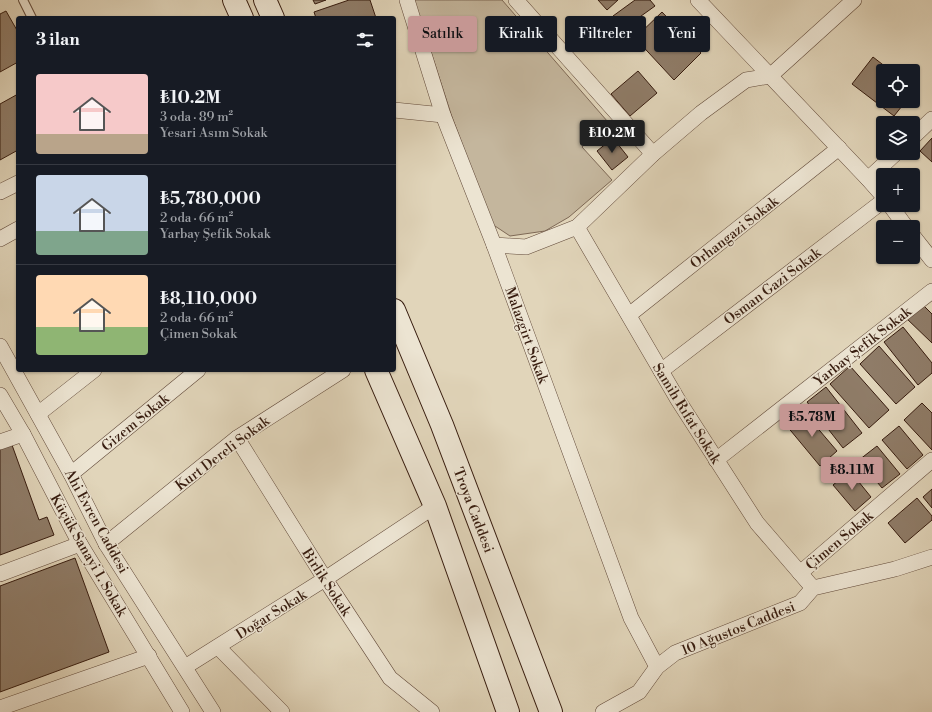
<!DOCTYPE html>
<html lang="tr">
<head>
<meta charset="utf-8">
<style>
  body { margin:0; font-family:"Libre Bodoni",serif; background:#242831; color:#f1f3f6; height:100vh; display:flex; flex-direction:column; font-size:15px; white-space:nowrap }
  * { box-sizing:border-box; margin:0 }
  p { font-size:13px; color:#9ea1a6 }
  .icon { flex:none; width:22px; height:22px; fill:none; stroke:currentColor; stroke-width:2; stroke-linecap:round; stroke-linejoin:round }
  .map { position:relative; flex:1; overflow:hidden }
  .side { position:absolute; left:16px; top:16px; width:380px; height:356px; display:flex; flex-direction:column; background:#171b24; border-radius:4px; box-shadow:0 1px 3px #0004 }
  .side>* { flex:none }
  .top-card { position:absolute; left:408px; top:16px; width:380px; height:36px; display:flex; gap:8px }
  .controls { position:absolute; left:876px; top:64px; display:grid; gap:8px }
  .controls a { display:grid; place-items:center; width:44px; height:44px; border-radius:4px; background:#171b24; box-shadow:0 1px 3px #0004; font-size:20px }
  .price { position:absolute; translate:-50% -34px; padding:0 9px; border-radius:4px; background:#c59692; color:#111; font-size:13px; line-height:26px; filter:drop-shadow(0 1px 2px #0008) }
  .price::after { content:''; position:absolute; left:50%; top:24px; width:12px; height:9px; margin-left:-6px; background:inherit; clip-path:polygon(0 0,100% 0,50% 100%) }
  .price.on { background:#222; color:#fff }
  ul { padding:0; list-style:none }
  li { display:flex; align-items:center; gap:12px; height:100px; padding:0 20px }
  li+li { border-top:1px solid #363941 }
  li span { display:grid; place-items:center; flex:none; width:112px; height:80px; border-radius:4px; color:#555 }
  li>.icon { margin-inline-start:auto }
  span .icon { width:48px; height:48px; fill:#fffc; stroke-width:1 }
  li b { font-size:17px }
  h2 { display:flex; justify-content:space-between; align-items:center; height:48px; padding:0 20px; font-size:17px }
  .tag { padding:0 14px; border-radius:4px; background:#171b24; box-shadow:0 1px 3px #0004; font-size:14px; line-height:36px }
  .tag.on { background:#c59692; color:#111 }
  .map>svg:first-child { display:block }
  .green { fill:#c4b69d; stroke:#7e6956 }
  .building { fill:#8f7c68; stroke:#371c0f }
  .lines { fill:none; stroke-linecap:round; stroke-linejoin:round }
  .lane-casing { stroke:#624a3a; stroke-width:10 }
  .street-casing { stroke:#624a3a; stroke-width:16 }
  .secondary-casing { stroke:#371c0f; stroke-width:24 }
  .lane { stroke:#ece4d2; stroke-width:8 }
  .street { stroke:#ece4d2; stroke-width:15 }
  .secondary { stroke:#ece4d2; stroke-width:22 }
  .labels { text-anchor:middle; stroke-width:3; stroke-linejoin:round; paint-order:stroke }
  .street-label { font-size:14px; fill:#371c0f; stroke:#ece4d2 }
</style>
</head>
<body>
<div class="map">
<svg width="932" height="712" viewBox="0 0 932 712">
  <rect width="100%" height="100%" fill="#e1d5ba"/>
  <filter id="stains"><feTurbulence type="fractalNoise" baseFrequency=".005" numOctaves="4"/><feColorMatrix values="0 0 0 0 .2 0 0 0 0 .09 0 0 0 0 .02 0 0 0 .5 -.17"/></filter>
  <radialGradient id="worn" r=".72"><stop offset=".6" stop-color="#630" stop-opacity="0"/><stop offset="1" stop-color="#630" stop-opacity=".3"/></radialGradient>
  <!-- green -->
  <polygon class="green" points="414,0 502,0 608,122 582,147 612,180 569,217 545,231 510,236 492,224 452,117"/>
  <!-- building -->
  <g class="building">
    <polygon points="313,0 326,0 315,4"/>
    <polygon points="349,0 370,0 376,18 316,18 314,12"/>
    <polygon points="598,0 618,0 607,10"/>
    <polygon points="635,0 650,0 655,6 623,29 613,16"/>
    <polygon points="6,11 18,32 18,62 0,72 0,14"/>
    <polygon points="662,12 701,53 674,80 635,38"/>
    <polygon points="873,57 891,71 883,71 883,101 906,101 894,116 852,84"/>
    <polygon points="638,71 657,93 630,116 611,94"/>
    <polygon points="18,94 18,150 0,160 0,104"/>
    <polygon points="613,138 628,157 612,170 597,151"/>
    <polygon points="932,138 932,162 920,151"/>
    <polygon points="920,302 932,314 932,343 905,317"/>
    <polygon points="903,327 932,363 932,373 918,385 884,342"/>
    <polygon points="879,346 915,387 896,404 860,364"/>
    <polygon points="850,366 889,410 869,428 830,384"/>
    <polygon points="826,387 862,433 843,448 807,402"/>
    <polygon points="922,403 932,413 932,450 904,420"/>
    <polygon points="803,411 837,451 820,466 786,425"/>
    <polygon points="899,426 923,455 907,469 882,440"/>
    <polygon points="12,445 39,520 47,517 54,535 0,555 0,449"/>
    <polygon points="877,446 900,474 882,488 859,460"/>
    <polygon points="850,471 871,497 855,511 833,485"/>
    <polygon points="932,489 932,508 923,497"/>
    <polygon points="917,498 932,516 932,520 905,543 888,523"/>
    <polygon points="75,558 109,652 0,692 0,586"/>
  </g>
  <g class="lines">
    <!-- lane casing -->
    <g class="lane-casing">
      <polyline id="lane" points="23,0 32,18"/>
    </g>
    <!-- street casing -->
    <g class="street-casing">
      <g id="street">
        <polyline points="407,0 443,115 494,245 631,618 657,667"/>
        <polyline points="516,0 653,154"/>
        <polyline points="698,0 868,179 883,196"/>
        <polyline points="394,110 443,115"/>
        <polyline points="913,137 932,119"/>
        <polyline points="868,179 896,153"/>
        <polyline points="0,192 18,183"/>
        <polyline points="890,205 906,227"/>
        <polyline points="577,227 678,400 757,523 813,588"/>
        <polyline points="913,236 932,260"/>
        <polyline points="0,239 18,229"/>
        <polyline points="494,245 526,247 577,227 653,154 701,113 746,80 770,76 854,0"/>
        <polyline points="629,315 839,148"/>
        <polyline points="0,346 71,474 106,544 213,712"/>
        <polyline points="661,371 883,201"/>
        <polyline points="0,395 23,434 80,544 182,712"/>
        <polyline points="38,414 94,370"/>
        <polyline points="237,438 325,579 390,678 432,712"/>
        <polyline points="0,442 23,434"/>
        <polyline points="716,460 932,291"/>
        <polyline points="71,474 198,370"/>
        <polyline points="106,544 237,438 343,370"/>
        <polyline points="800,573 932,460"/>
        <polyline points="0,574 80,544"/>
        <polyline points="218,647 282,712"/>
        <polyline points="185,667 325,579 435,506"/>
        <polyline points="0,708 149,656"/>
        <polyline points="603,712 639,692 657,667 675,653 800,603 813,588 895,569 932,557"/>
      </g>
    </g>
    <!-- secondary casing -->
    <g class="secondary-casing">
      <g id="secondary">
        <polyline points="234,0 242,18"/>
        <polyline points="265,0 273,18"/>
        <polyline points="394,310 442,425 551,712"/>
        <polyline points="376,370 435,506 508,712"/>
      </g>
    </g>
    <!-- lane -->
    <use href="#lane" class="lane"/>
    <!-- street -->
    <use href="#street" class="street"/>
    <!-- secondary -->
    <use href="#secondary" class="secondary"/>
  </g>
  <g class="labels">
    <!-- street labels -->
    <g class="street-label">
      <text transform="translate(734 232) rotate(-38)" y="5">Orhangazi Sokak</text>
      <text transform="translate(772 286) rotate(-37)" y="5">Osman Gazi Sokak</text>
      <text transform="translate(527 335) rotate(70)" y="5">Malazgirt Sokak</text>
      <text transform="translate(862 346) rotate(-38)" y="5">Yarbay Şefik Sokak</text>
      <text transform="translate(687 413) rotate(58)" y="5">Samih Rıfat Sokak</text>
      <text transform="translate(135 422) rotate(-39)" y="5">Gizem Sokak</text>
      <text transform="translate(222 453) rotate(-37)" y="5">Kurt Dereli Sokak</text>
      <text transform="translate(474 510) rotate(69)" y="5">Troya Caddesi</text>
      <text transform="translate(97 521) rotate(61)" y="5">Ahi Evren Caddesi</text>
      <text transform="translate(839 540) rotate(-40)" y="5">Çimen Sokak</text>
      <text transform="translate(89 555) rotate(60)" y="5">Küçük Sanayi 1. Sokak</text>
      <text transform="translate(327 582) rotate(57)" y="5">Birlik Sokak</text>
      <text transform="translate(271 614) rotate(-32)" y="5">Doğar Sokak</text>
      <text transform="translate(738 628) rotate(-22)" y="5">10 Ağustos Caddesi</text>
    </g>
  </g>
  <rect width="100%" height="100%" filter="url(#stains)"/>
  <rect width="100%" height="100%" fill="url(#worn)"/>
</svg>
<div class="controls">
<a><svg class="icon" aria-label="locate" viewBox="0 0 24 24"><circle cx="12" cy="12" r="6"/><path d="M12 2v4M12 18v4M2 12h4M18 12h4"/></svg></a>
<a><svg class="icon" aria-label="layers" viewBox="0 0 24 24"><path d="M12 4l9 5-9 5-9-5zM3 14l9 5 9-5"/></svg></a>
<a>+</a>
<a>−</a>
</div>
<b class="price on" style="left:612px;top:154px">₺10.2M</b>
<b class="price" style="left:812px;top:438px">₺5.78M</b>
<b class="price" style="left:852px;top:491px">₺8.11M</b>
<div class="top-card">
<a class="tag on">Satılık</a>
<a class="tag">Kiralık</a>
<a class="tag">Filtreler</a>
<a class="tag">Yeni</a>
</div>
<section class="side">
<h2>3 ilan<svg class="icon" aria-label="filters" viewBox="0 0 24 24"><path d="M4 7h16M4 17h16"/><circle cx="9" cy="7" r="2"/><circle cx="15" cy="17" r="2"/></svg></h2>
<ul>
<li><span style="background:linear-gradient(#f6c9c9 75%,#b9a48a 0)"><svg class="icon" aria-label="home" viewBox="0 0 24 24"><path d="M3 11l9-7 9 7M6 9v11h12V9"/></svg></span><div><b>₺10.2M</b><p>3 oda · 89 m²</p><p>Yesari Asım Sokak</p></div></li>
<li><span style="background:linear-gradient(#c9d6e8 70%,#7fa58c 0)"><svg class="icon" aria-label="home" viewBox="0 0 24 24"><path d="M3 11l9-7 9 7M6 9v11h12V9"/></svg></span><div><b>₺5,780,000</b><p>2 oda · 66 m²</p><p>Yarbay Şefik Sokak</p></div></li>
<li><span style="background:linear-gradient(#ffd9b3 65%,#8fb573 0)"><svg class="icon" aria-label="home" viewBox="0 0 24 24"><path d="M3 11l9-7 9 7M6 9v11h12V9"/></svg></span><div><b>₺8,110,000</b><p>2 oda · 66 m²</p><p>Çimen Sokak</p></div></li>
</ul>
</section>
</div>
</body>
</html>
